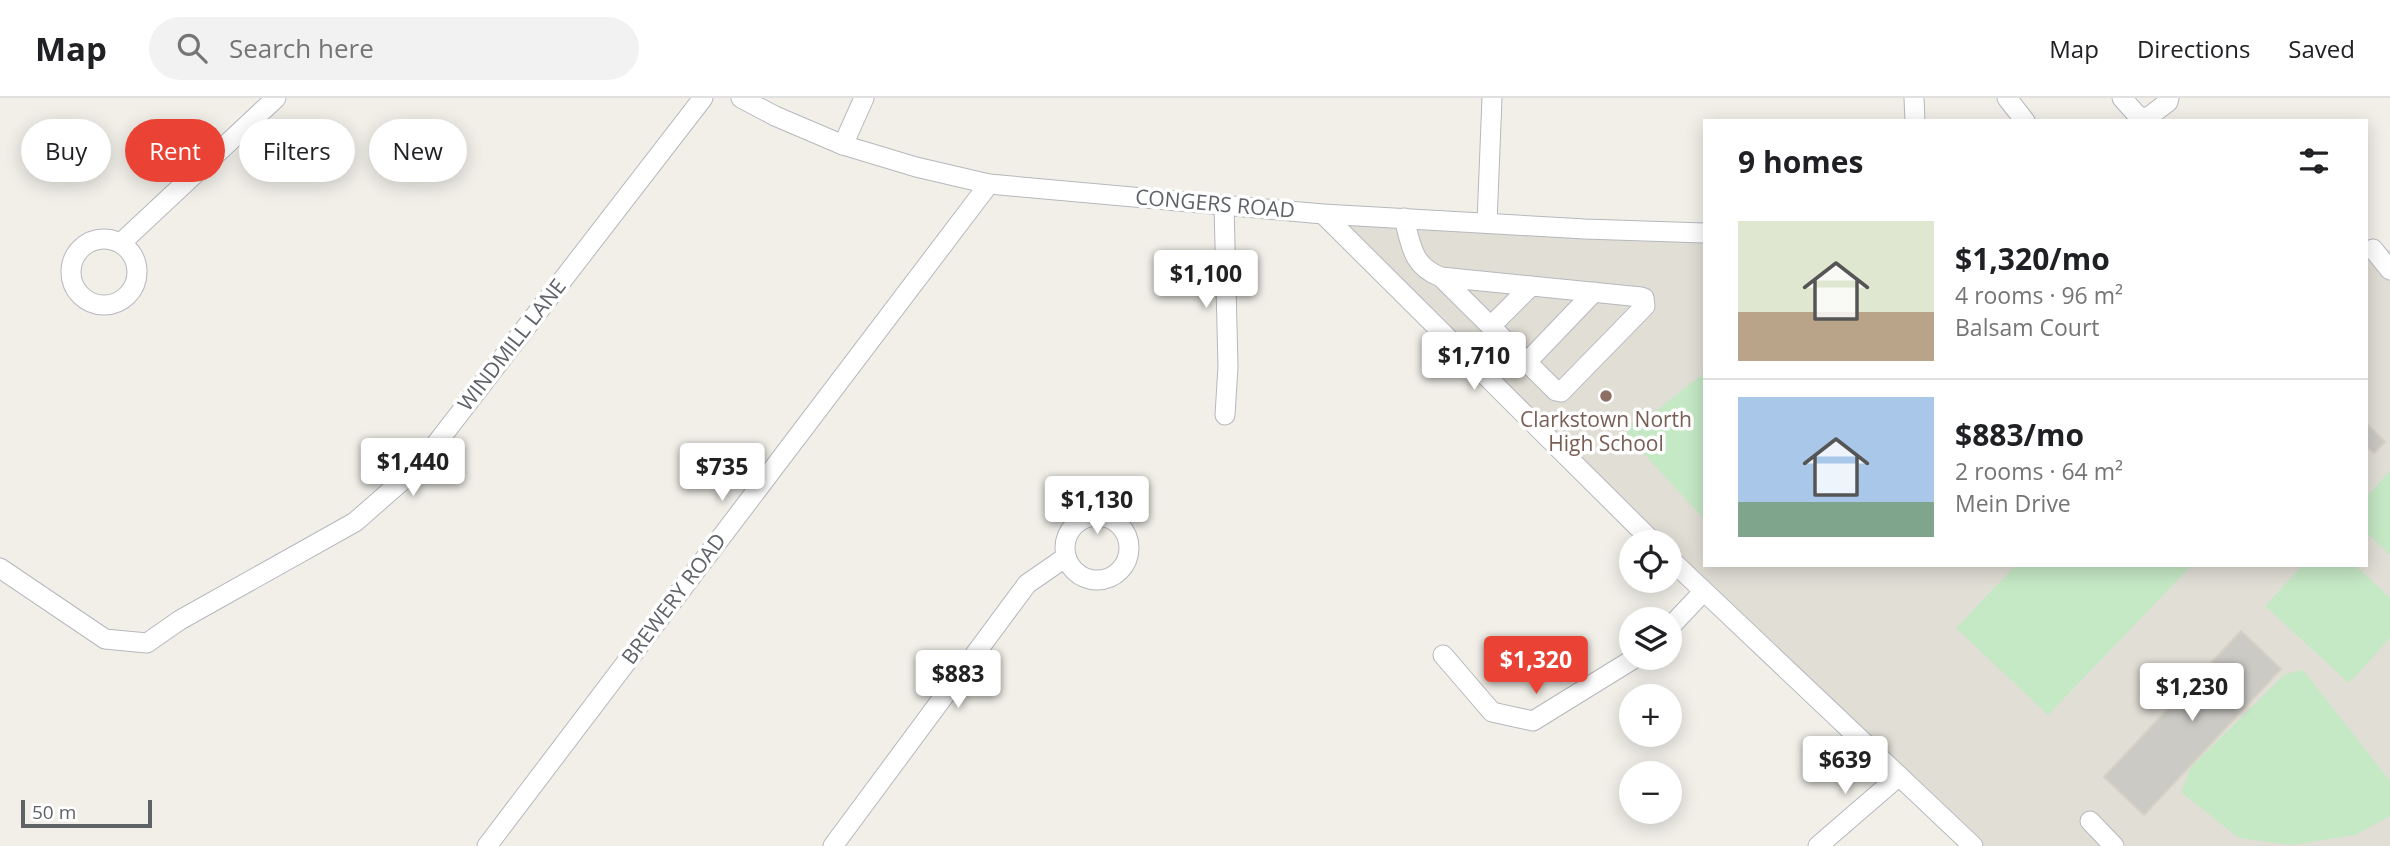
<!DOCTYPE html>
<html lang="en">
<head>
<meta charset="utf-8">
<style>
  body { margin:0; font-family:"Open Sans",sans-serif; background:#f2f2f2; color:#202124; height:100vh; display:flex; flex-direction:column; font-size:26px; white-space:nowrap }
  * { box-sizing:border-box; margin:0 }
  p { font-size:23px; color:#757577 }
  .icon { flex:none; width:38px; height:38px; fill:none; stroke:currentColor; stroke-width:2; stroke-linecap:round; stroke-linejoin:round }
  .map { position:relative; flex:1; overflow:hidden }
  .drawer { position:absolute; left:1703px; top:21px; width:665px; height:448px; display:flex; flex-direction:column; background:#fff; border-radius:0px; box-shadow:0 4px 18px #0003 }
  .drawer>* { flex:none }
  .top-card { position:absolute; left:21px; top:21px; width:665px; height:63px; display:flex; gap:14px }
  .tools { position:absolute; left:1619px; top:432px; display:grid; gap:14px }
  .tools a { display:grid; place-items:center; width:63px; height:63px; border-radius:50%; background:#fff; box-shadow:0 4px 18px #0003; font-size:35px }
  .scale { position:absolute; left:21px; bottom:18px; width:131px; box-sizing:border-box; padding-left:7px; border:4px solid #5f6368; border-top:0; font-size:19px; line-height:24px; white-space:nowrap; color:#5f6368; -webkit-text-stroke:5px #fff; paint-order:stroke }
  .price { position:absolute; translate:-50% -60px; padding:0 16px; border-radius:7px; background:#fff; color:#222; font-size:23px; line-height:46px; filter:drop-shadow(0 2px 4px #0008) }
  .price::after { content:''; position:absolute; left:50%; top:42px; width:21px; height:16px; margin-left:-10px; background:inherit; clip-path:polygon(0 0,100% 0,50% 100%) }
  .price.active { background:#ea4335; color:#fff }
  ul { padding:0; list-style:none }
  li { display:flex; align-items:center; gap:21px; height:175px; padding:0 35px }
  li+li { border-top:2px solid #e0e0e0 }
  li span { display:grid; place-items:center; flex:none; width:196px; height:140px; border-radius:0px; color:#555 }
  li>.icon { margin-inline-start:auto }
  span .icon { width:84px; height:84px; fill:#fffc; stroke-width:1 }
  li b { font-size:30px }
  h2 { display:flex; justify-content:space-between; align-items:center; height:84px; padding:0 35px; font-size:30px }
  .tag { padding:0 24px; border-radius:32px; background:#fff; box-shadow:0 4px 18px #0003; font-size:24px; line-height:63px }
  .tag.active { background:#ea4335; color:#fff }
  header { display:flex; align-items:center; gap:42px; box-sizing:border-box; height:98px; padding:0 35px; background:#fff; border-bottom:2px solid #e0e0e0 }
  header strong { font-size:33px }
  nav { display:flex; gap:38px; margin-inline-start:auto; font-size:24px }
  .search { width:490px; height:63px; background:#f2f2f2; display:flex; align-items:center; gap:18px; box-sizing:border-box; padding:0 24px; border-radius:38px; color:#757577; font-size:26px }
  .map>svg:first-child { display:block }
  .education { fill:#e1ded6 }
  .green { fill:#c5e8c5 }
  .building { fill:#cccac5; stroke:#d6d1c6; stroke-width:2 }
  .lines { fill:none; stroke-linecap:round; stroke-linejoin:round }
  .minor-casing { stroke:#b5b8bc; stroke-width:21 }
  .minor { stroke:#fff; stroke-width:19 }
  .education-dot { fill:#8d6e63; stroke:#fff; stroke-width:2.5 }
  .labels { text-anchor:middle; stroke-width:7; stroke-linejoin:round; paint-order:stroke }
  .street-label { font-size:21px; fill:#5f6368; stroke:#fff }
  .education-label { font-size:21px; fill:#785e54; stroke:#fff }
</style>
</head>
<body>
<header>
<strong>Map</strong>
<div class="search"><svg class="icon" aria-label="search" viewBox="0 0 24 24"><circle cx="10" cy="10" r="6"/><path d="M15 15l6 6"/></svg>Search here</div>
<nav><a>Map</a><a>Directions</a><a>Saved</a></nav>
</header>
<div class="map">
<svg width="2390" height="748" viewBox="0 0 2390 748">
  <rect width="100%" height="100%" fill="#f1efe8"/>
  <!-- education -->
  <polygon class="education" points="1323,116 1704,134 1704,467 2366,467 2366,151 2390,152 2390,748 1973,748 1670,461 1670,444 1653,444"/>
  <!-- green -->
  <g class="green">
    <polygon points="1704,275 1704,421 1646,358 1624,340 1632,324 1656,313"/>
    <polygon points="2390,373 2390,457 2366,434 2366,399"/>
    <polygon points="2016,467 2192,467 2048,617 1956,530"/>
    <polygon points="2303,467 2355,467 2390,500 2390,540 2349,585 2265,508"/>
    <polygon points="2303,572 2390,683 2390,718 2355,737 2292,747 2239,740 2181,694 2191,669 2285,576"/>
  </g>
  <!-- building -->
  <g class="building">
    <polygon points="2368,327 2385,344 2374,355 2366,348"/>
    <polygon points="2241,533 2281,571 2144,717 2104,679"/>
  </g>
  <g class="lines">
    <!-- minor casing -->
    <g class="minor-casing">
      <g id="minor">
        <polyline points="741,0 775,18 843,47 916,69 989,86 1323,116 1585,131 1704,135"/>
        <polyline points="1914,0 1915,23"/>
        <polyline points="2007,0 2025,23"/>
        <polyline points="2122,0 2138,18 2147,20 2168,4 2169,0"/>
        <polyline points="843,47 864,0"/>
        <polyline points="1224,107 1228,269 1225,317"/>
        <polyline points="1323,116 1653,444"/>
        <path d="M 1404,120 C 1411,147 1412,168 1441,179 L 1641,199 L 1644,200 L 1645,208 L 1561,294 L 1556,293 L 1441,179"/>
        <polyline points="1487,125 1492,0"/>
        <circle cx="104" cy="174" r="33"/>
        <polyline points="121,145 276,0"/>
        <polyline points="2373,151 2390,172"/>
        <polyline points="1491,228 1531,188"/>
        <polyline points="1527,264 1594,194"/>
        <circle cx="1097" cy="450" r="32"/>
        <polyline points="1670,461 1973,748"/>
        <polyline points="0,470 105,541 147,545 180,522 355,424 419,368 703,0"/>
        <polyline points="1670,529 1703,494"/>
        <polyline points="1443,557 1492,614 1533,623 1635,560"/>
        <polyline points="2090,723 2114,748"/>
        <polyline points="487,748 989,86"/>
        <polyline points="833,748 1027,486 1066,459"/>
        <polyline points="1818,748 1899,678"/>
      </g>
    </g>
    <!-- minor -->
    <use href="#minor" class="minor"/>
  </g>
  <!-- markers -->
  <circle class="education-dot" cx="1606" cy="298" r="7"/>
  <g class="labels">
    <!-- street labels -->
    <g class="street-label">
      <text transform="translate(1215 106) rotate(5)" y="7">CONGERS ROAD</text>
      <text transform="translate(512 247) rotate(-52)" y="7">WINDMILL LANE</text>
      <text transform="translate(674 501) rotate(-53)" y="7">BREWERY ROAD</text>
    </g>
    <!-- education labels -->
    <g class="education-label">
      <text x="1606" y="329">Clarkstown North<tspan x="1606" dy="24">High School</tspan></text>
    </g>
  </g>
</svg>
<div class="tools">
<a><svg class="icon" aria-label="locate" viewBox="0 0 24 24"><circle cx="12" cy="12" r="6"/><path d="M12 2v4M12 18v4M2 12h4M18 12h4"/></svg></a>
<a><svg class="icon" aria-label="layers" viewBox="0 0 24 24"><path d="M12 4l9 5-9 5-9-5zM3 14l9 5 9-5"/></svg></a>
<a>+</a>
<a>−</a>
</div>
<div class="scale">50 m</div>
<b class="price" style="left:1206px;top:212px">$1,100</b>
<b class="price" style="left:1474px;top:294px">$1,710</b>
<b class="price" style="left:413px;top:400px">$1,440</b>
<b class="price" style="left:722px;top:405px">$735</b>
<b class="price" style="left:1097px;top:438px">$1,130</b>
<b class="price active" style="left:1536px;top:598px">$1,320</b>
<b class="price" style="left:958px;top:612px">$883</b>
<b class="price" style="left:2192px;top:625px">$1,230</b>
<b class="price" style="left:1845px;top:698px">$639</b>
<div class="top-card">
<a class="tag">Buy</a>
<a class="tag active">Rent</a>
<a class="tag">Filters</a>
<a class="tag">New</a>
</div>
<section class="drawer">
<h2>9 homes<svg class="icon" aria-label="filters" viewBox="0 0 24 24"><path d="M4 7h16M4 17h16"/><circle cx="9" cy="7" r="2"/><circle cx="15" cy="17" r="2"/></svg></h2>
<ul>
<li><span style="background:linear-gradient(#dfe7d0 65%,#b9a48a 0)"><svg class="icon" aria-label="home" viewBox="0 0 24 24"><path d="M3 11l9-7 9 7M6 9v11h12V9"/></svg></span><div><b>$1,320/mo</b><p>4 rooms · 96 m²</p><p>Balsam Court</p></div></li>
<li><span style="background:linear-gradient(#a9c7e8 75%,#7fa58c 0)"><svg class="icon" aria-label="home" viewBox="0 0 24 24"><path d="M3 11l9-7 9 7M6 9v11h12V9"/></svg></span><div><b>$883/mo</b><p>2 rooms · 64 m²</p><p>Mein Drive</p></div></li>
</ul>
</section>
</div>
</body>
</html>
